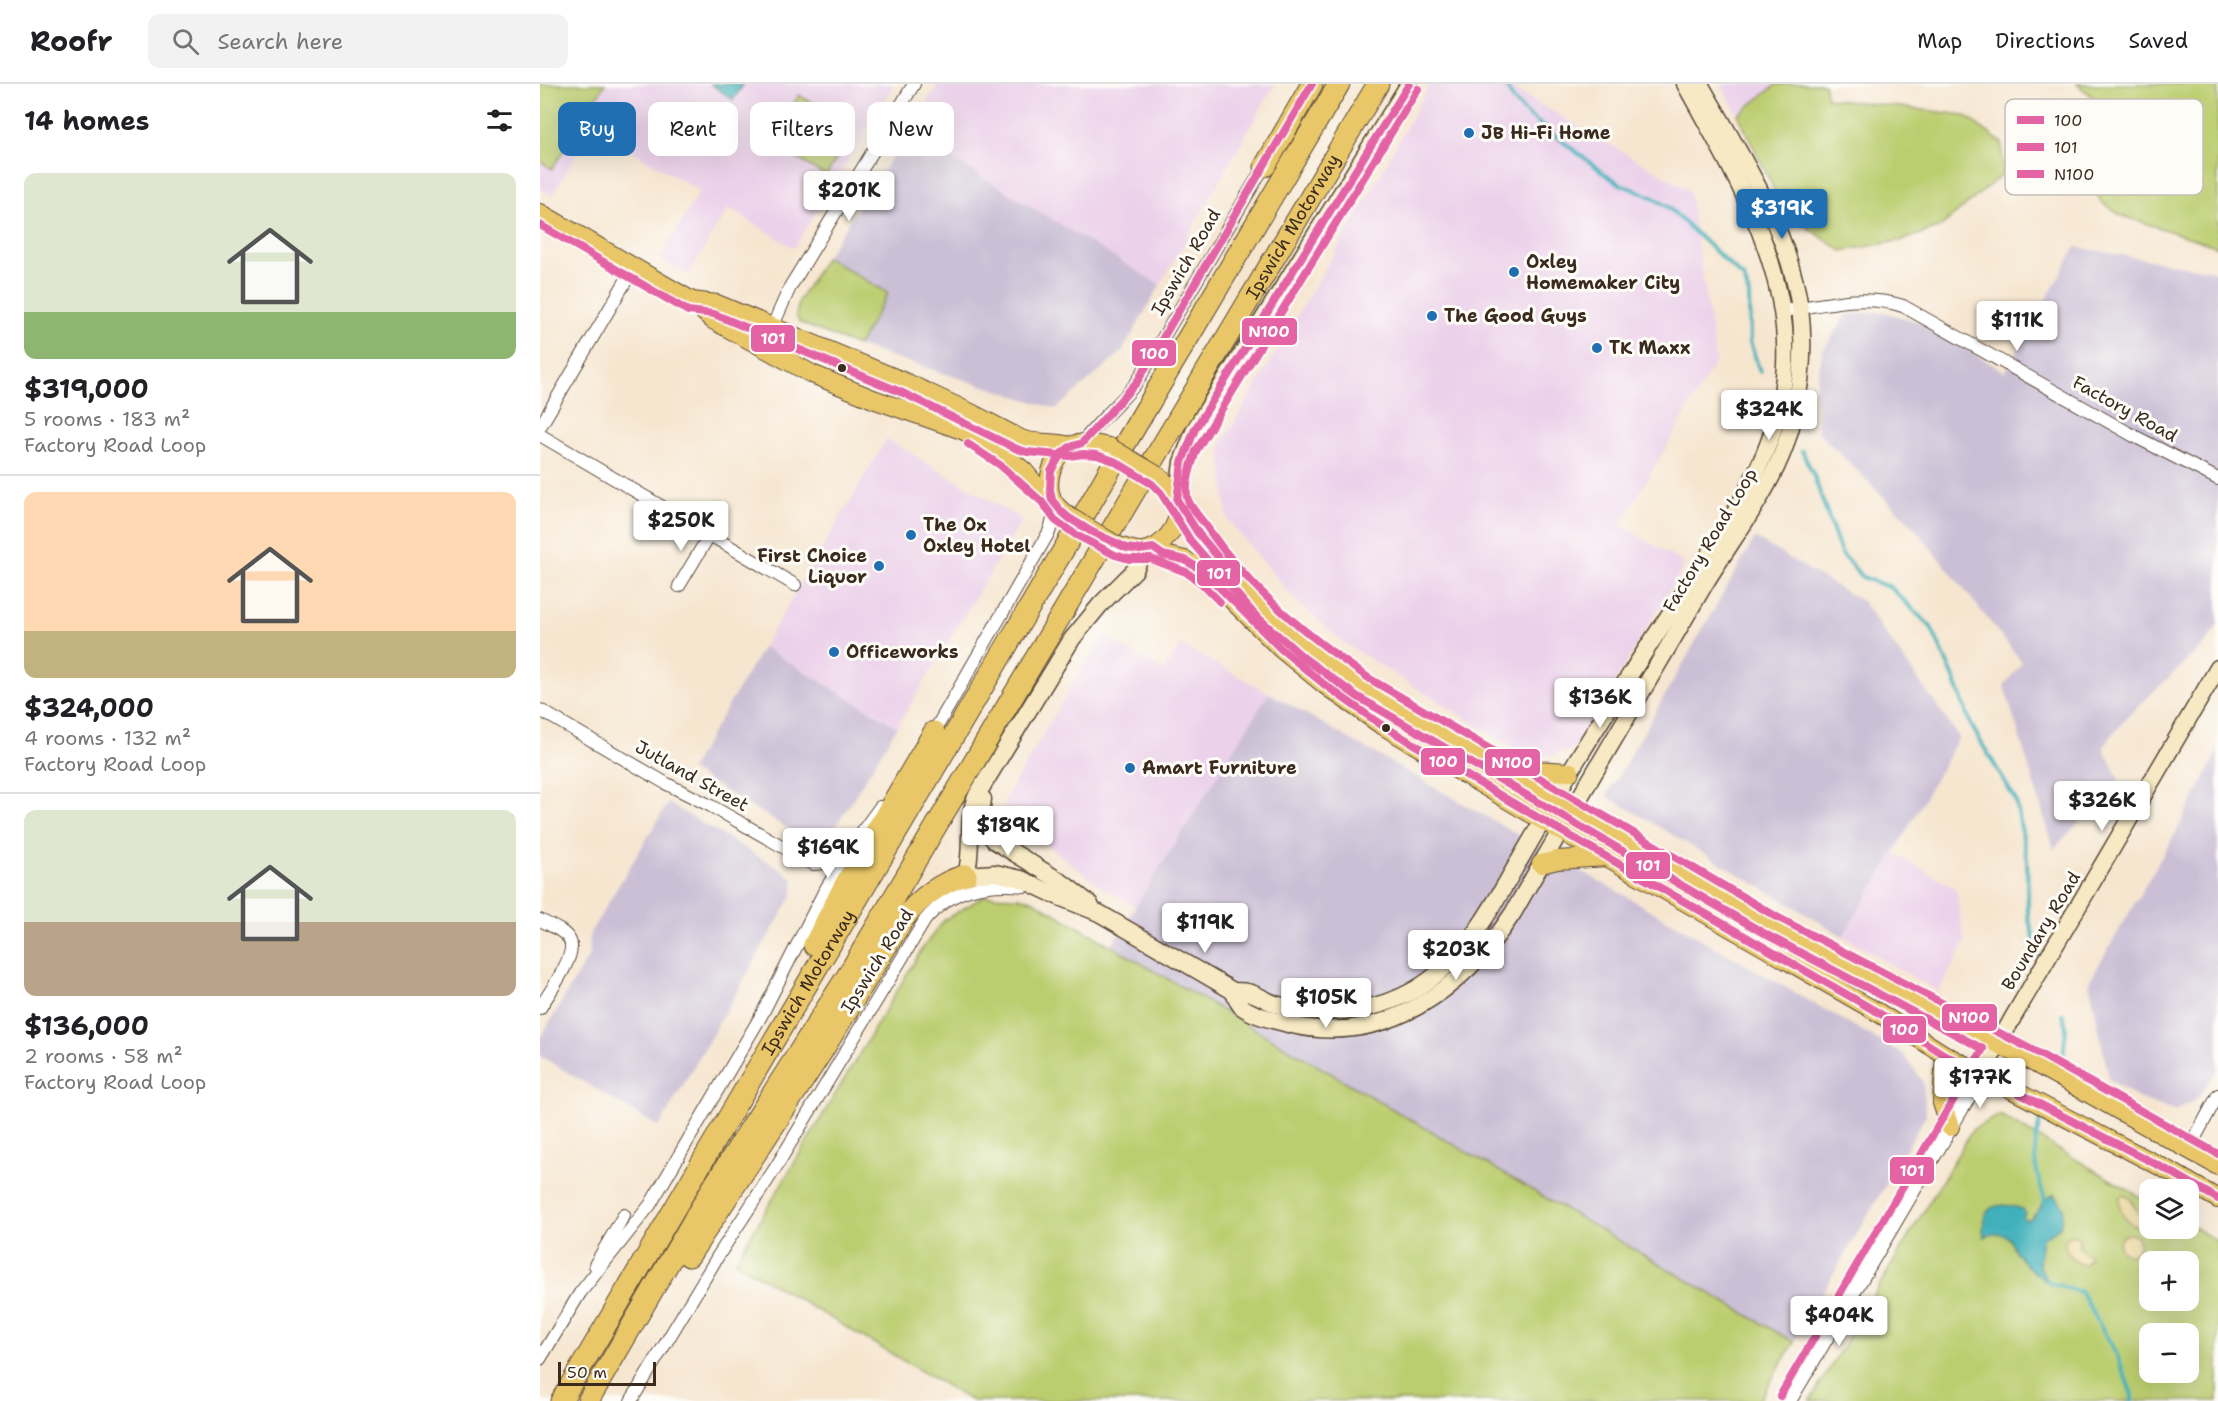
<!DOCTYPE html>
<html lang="en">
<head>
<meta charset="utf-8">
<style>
  body { margin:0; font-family:"Shantell Sans",sans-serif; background:#f2f2f2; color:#202124; height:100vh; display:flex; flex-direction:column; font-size:22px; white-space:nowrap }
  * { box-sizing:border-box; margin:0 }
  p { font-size:20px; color:#757577 }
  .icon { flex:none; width:33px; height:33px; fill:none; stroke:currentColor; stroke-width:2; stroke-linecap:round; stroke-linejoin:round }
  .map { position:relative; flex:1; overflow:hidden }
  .panel { display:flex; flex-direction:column; background:#fff; width:540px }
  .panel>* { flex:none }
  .hud { position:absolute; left:18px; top:18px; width:570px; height:54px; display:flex; gap:12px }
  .tools { position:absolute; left:1599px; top:1095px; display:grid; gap:12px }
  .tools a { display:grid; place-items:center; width:60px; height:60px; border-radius:12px; background:#fff; box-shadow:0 6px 24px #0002; font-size:30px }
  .scale { position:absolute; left:18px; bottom:15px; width:98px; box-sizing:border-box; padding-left:6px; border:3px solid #3b2a1e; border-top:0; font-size:16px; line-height:21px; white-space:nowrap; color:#3b2a1e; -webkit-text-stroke:4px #fdfcf7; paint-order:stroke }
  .price { position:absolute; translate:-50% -51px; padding:0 14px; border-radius:6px; background:#fff; color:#222; font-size:20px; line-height:39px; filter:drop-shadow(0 2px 3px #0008) }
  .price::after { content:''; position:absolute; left:50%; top:36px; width:18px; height:14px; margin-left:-9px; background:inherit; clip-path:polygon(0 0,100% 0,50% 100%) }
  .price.selected { background:#1f6fb2; color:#fff }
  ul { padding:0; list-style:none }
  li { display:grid; align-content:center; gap:12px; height:318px; padding:0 24px }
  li+li { border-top:2px solid #e0e0e0 }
  li span { display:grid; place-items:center; height:186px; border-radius:12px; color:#555 }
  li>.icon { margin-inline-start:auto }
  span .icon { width:108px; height:108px; fill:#fffc; stroke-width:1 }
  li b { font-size:26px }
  h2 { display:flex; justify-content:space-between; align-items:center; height:72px; padding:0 24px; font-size:26px }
  .pill { padding:0 21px; border-radius:12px; background:#fff; box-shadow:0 6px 24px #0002; font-size:21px; line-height:54px }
  .pill.selected { background:#1f6fb2; color:#fff }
  header { display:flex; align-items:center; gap:36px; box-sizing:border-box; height:84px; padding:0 30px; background:#fff; border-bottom:2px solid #e0e0e0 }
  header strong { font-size:28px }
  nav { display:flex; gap:33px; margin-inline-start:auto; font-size:21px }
  .search { width:420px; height:54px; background:#f2f2f2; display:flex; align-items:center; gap:15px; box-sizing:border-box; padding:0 21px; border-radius:12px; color:#757577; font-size:22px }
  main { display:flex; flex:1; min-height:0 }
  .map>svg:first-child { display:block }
  .built { fill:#ecd1ea }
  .industrial { fill:#cbbfd5 }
  .green { fill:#bccd70; stroke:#7c7c47; stroke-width:1.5; fill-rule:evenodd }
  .sand { fill:#eeda9e; stroke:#94825e; stroke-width:1.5 }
  .water { fill:#41b1bb; stroke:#3e6e6c; stroke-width:1.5 }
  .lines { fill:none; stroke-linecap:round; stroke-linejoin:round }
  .stream { stroke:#41b1bb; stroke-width:4 }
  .minor-casing { stroke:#574639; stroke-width:14 }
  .tertiary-casing { stroke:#574639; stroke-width:16 }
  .secondary-casing { stroke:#574639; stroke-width:19 }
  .primary-casing { stroke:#574639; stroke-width:20 }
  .motorway-casing { stroke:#574639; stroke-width:23 }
  .minor { stroke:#fff; stroke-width:12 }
  .tertiary { stroke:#fff; stroke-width:14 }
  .secondary { stroke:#f6e9c3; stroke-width:16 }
  .primary { stroke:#e9c769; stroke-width:18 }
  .motorway { stroke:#e9c769; stroke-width:21 }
  .primary-bridge-casing { stroke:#574639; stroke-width:20; stroke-linecap:butt }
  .primary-bridge { stroke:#e9c769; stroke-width:18 }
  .bus-1-casing { stroke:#fdfcf7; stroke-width:12 }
  .bus-2-casing { stroke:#fdfcf7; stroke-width:12 }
  .bus-3-casing { stroke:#fdfcf7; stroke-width:12 }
  .bus-1 { stroke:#e463a4; stroke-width:8 }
  .bus-2 { stroke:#e463a4; stroke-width:8 }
  .bus-3 { stroke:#e463a4; stroke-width:8 }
  .poi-dot { fill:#1f6fb2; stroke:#fdfcf7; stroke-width:2 }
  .bus-dot { fill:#3b2a1e; stroke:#fdfcf7; stroke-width:2 }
  .labels { text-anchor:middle; stroke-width:6; stroke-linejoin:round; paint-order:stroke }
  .poi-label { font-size:18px; font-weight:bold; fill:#3b2a1e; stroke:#fdfcf7; text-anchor:start }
  .street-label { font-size:18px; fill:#3b2a1e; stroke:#fdfcf7 }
  .key { fill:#fdfcf7; stroke:#c3bdb6; stroke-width:1.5 }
  .key-label { font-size:16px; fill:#3b2a1e }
  .line-badge { stroke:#fdfcf7; stroke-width:2 }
  .badge-label { font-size:16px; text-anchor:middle; font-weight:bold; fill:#fff }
</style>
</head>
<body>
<header>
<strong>Roofr</strong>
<div class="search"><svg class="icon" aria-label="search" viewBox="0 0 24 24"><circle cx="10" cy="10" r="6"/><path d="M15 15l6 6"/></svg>Search here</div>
<nav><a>Map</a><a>Directions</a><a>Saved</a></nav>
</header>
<main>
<section class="panel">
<h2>14 homes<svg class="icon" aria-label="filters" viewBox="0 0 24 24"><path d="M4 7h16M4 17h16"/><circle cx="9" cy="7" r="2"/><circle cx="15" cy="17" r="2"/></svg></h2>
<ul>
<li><span style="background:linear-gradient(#dfe7d0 75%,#8fb573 0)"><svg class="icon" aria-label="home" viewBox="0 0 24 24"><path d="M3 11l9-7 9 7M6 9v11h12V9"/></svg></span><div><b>$319,000</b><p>5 rooms · 183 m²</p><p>Factory Road Loop</p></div></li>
<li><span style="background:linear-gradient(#ffd9b3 75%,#c2b280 0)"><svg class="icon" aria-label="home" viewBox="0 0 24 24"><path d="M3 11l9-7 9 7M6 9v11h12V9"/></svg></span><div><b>$324,000</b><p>4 rooms · 132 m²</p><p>Factory Road Loop</p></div></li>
<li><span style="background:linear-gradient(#dfe7d0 60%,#b9a48a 0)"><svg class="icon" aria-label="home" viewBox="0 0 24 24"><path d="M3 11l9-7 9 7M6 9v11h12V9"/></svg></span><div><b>$136,000</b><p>2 rooms · 58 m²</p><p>Factory Road Loop</p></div></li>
</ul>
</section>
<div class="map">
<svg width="1678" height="1317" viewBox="0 0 1678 1317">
  <rect width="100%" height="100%" fill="#fdfcf7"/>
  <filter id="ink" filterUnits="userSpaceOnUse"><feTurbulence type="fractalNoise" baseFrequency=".0167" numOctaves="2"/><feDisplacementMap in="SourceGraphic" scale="12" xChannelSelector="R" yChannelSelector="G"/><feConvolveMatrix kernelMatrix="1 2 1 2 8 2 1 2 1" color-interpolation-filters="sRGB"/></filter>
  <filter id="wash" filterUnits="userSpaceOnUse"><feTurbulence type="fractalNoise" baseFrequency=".008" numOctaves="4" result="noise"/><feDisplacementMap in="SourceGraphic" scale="24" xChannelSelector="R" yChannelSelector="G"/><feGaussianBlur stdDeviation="1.35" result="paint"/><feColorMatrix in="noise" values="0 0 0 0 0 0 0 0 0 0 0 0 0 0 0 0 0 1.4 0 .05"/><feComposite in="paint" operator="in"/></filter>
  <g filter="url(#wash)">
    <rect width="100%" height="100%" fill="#f6e6d0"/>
    <!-- built -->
    <g class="built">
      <polygon points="0,0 354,0 254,164 188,124 148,191 120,175 160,107 52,44 12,112 0,104"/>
      <polygon points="398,0 735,0 620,201 368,48"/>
      <polygon points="890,0 965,0 1149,106 1176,277 1081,441 1145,480 1035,664 993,676 804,559 757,518 687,435 681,361 832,105"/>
      <polygon points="1181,0 1237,0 1198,31"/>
      <polygon points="347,355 482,436 357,643 223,563"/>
      <polygon points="564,552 624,587 641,561 729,609 597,823 557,800 465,728 465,715 532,601"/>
      <polygon points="1354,769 1416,805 1425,859 1398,908 1303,852"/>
    </g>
    <!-- industrial -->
    <g class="industrial">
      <polygon points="368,48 620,201 582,268 516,325 318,262 348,209 286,173"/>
      <polygon points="1536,163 1678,188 1678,540 1666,559 1589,631 1565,660 1564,666 1579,695 1514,765 1464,602 1482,578 1374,443 1278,348 1275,307 1283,266 1307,230 1344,228 1382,239 1465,288"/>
      <polygon points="1215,454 1323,518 1419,653 1354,769 1303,852 1067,712"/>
      <polygon points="223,563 357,643 282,765 150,686"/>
      <polygon points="729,609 1363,970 1383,998 1386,1031 1254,1258 571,862"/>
      <polygon points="1678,660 1678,985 1658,1014 1635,1027 1598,1014 1569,995 1549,898 1635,750 1673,678"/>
      <polygon points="128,719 247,789 254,797 253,810 119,1043 0,972 0,955 49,871 50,849"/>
    </g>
    <!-- green -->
    <g class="green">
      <polygon points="0,0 65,0 12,85 0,77"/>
      <polygon points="1237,0 1284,0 1287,14 1424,31 1462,59 1463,90 1400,143 1364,156 1302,167 1245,128 1198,31"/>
      <polygon points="1537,0 1678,0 1678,163 1580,131 1560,117 1556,103 1564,84 1555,15"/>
      <polygon points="259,11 314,44 286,92 231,59"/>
      <polygon points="286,173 348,209 318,262 260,239 256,232 259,216"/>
      <polygon points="444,812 479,813 492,816 1254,1258 1219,1317 432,1317 195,1178 382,865 404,836"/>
      <path d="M 1460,1031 L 1609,1118 L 1610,1144 L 1648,1144 L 1649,1140 L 1678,1158 L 1678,1317 L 1270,1317 L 1433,1045 ZM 1610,1178 L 1648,1178 L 1648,1216 L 1610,1216 ZM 1610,1250 L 1648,1250 L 1648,1288 L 1610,1288 Z"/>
    </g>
    <!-- sand -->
    <g class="sand">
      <path d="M 1583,1111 L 1591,1115 C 1593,1124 1602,1130 1603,1138 L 1600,1142 C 1588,1143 1577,1125 1580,1113 Z"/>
      <circle cx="1589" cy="1160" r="10"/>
      <path d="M 1534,1151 L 1539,1155 L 1539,1163 L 1550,1173 L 1544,1181 C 1534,1179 1522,1164 1526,1154 Z"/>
    </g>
    <!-- water -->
    <g class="water">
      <polygon points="171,0 202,0 203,1 193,16"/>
      <path d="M 1515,1110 L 1524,1124 L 1520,1143 L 1502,1155 L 1499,1181 L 1509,1199 C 1498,1192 1488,1184 1480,1174 C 1468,1159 1472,1142 1444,1153 C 1439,1122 1456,1116 1483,1125 L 1485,1130 L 1483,1132 L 1485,1136 L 1489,1136 C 1502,1127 1499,1118 1515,1110 Z"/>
    </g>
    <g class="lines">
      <!-- stream -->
      <g class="stream">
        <polyline points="965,0 973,15 987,30 1065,90 1082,101 1112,113 1128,123 1204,194 1209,211 1210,258 1220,288"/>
        <polyline points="1262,367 1274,392 1301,469 1322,493 1350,503 1391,543 1414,594 1431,641 1476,717 1487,775 1488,832 1498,871"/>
        <polyline points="1523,930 1526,943 1523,975"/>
        <path d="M 1501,1032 C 1492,1066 1493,1082 1505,1115 L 1504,1118"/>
        <polyline points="1507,1196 1509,1199 1541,1208 1577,1271 1592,1311 1592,1317"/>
      </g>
    </g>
  </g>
  <g filter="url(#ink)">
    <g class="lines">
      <!-- minor casing -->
      <g class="minor-casing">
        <g id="minor">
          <path d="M 1243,227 C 1282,221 1324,209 1363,222 L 1594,352 L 1678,395"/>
          <polyline points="223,264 250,203 374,0"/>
          <polyline points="0,343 94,183"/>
          <polyline points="0,351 255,501"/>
          <path d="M 542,359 C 558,337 580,320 597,298 L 726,79"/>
          <polyline points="139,502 170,450"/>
          <polyline points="0,626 127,700 171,722 273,780 288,779 305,768"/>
          <polyline points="391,653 509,448 517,423"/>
          <path d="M 0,836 C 9,841 26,847 30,857 C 37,872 8,910 0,924"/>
          <polyline points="1649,1065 1678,1011"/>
          <polyline points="55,1181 84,1131"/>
          <polyline points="0,1275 40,1209 110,1121 221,932 284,808 316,756 340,723"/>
          <path d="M 91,1317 L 178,1172 L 236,1083 L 385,836 C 411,805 445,798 484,802"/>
        </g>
      </g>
      <!-- tertiary casing -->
      <g class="tertiary-casing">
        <polyline id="tertiary" points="1249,1317 1442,990"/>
      </g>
      <!-- secondary casing -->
      <g class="secondary-casing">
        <g id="secondary">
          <polyline points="637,416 642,378 655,345 869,0"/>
          <path d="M 603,467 L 595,486 L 560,521 L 532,555 L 437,711 C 425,736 434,765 426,791 L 455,789 L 481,795 L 519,813 L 559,829 L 693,907 C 698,907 705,907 711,909 C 721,912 729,919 739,921 C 785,933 835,929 876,905 C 923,877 950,828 976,782 C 994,752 1011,721 1028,691 C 1049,655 1071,621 1093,586 C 1135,519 1186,454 1219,382 C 1234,350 1243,315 1245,281 C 1250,179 1192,86 1145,0"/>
          <path d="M 443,715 C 440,731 444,745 455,757 L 523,799 L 550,820"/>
          <path d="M 693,907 C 695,911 698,919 701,922 C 713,932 734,936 748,940 C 844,964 923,906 973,829 C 1035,720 1100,612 1163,503 C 1189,459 1228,410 1245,362 C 1260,320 1266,269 1260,224 C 1248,143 1200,70 1160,0"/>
          <polyline points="1442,990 1472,935 1678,584"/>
        </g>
      </g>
      <!-- primary casing -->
      <g class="primary-casing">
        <g id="primary">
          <polyline points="0,129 152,217 173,236 272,290 333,315 422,346 449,359 484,387 498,404 511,412"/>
          <path d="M 152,217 L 177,220 L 367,299 L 433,330 L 481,355 C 497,361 514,357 530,362"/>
          <path d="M 638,418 C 689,495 748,552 824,604 L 1232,842 L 1491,977 L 1678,1082"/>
          <path d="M 528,432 C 521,427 516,423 512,415 C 504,396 514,365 536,360 C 547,358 559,361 569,363"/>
          <path d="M 576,461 C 585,464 594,468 603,467 C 625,464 642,438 638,418 C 636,408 625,398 618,392"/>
          <polyline points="613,464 623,471 645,476 663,487 741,565 785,601 840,640 983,725 1339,929 1405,971 1635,1090 1678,1115"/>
          <polyline points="960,684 1030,688"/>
          <polyline points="1001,780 1017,776 1068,773"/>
          <polyline points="1405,971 1402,1019 1410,1043"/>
        </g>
      </g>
      <!-- motorway casing -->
      <g class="motorway-casing">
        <g id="motorway">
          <polyline points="725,82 772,0"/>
          <polyline points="585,360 799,0"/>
          <path id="s1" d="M 613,377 L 838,0"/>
          <polyline points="544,431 572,382"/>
          <polyline points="571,447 600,398"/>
          <polyline points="274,861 306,799 394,648"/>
          <path d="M 149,1172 L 281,969 L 362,837 C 379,814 399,799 426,791"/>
          <path id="s2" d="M 21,1317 L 534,448"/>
          <polyline points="48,1317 170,1108 306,894 561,464"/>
        </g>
      </g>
      <!-- minor -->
      <use href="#minor" class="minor"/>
      <!-- tertiary -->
      <use href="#tertiary" class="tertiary"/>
      <!-- secondary -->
      <use href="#secondary" class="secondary"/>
      <!-- primary -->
      <use href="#primary" class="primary"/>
      <!-- motorway -->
      <use href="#motorway" class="motorway"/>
      <!-- primary-bridge casing -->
      <g class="primary-bridge-casing">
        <g id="primary-bridge">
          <polyline points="569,363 618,392"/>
          <polyline points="528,432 576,461"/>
        </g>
      </g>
      <!-- primary-bridge -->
      <use href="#primary-bridge" class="primary-bridge"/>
      <!-- bus-1 casing -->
      <g class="bus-1-casing">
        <g id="bus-1">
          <polyline points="772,0 597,298 542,359 530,363 521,370 511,387 510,405 512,416 521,427 529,434 552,448 587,464 600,466 613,464 623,471 645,476 663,487 741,565 785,601 840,640 983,725 1339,929 1405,971 1635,1090 1678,1115"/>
          <polyline points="697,496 658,449 637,416 642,378 655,345 869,0"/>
        </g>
      </g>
      <!-- bus-2 casing -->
      <g class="bus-2-casing">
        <g id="bus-2">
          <polyline points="0,141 148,227 174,230 363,309 477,365 487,368 529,372 543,370 557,371 574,377 612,400 621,409 650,456 715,531 764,574 818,613 1227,851 1443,965 1240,1312"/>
          <polyline points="428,360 460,381 502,418 515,436 536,451 575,471 589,475 611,475 646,488 661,499 680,518"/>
        </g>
      </g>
      <!-- bus-3 casing -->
      <g class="bus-3-casing">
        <path id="bus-3" d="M 878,5 L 656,367 C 652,379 643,403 648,416 C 652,426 663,437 669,446 C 711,507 769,553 830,595 L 1237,833 L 1496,968 L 1678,1070"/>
      </g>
      <!-- bus-1 -->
      <use href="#bus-1" class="bus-1"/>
      <!-- bus-2 -->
      <use href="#bus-2" class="bus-2"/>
      <!-- bus-3 -->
      <use href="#bus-3" class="bus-3"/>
    </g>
  </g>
  <!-- markers -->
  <g class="poi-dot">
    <circle cx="929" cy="49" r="6"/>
    <circle cx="974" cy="188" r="6"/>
    <circle cx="892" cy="232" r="6"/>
    <circle cx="1057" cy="264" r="6"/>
    <circle cx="371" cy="451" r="6"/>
    <circle cx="339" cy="482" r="6"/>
    <circle cx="294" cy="568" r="6"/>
    <circle cx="590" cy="684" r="6"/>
  </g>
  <g class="bus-dot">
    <circle cx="302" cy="284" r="5"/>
    <circle cx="846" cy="644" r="5"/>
  </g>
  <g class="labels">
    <!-- poi labels -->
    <g class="poi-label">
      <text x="941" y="55">JB Hi-Fi Home</text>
      <text x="986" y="184">Oxley<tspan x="986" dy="21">Homemaker City</tspan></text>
      <text x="904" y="238">The Good Guys</text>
      <text x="1069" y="270">TK Maxx</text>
      <text x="383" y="447">The Ox<tspan x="383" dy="21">Oxley Hotel</tspan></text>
      <text x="327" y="478" text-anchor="end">First Choice<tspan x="327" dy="21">Liquor</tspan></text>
      <text x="306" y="574">Officeworks</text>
      <text x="602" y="690">Amart Furniture</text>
    </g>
    <!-- street labels -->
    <g class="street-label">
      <text dy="6" stroke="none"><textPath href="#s1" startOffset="273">Ipswich Motorway</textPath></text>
      <text transform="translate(646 178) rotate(-60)" y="6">Ipswich Road</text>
      <text transform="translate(1585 325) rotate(29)" y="6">Factory Road</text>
      <text transform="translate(1170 456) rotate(-59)" y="6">Factory Road Loop</text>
      <text transform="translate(152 692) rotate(29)" y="6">Jutland Street</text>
      <text transform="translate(1501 847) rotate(-59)" y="6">Boundary Road</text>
      <text transform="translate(337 877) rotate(-58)" y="6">Ipswich Road</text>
      <text dy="6" stroke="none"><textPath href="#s2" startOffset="486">Ipswich Motorway</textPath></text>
    </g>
  </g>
  <!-- legend -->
  <rect x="1465" y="15" width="198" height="96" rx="9" class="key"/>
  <rect x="1477" y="32" width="27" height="8" fill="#e463a4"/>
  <rect x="1477" y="59" width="27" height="8" fill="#e463a4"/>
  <rect x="1477" y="86" width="27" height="8" fill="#e463a4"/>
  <g class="key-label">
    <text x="1514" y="42">100</text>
    <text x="1514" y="69">101</text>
    <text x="1514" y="96">N100</text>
  </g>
  <g class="line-badge">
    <rect x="701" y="233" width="57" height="29" rx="6" fill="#e463a4"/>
    <rect x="210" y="240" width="46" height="29" rx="6" fill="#e463a4"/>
    <rect x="591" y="255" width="46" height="28" rx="6" fill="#e463a4"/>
    <rect x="656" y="475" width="45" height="28" rx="6" fill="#e463a4"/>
    <rect x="880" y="663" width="46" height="29" rx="6" fill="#e463a4"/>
    <rect x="944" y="664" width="57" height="29" rx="6" fill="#e463a4"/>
    <rect x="1085" y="767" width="46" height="29" rx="6" fill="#e463a4"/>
    <rect x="1401" y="919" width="57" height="29" rx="6" fill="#e463a4"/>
    <rect x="1342" y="931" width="45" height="29" rx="6" fill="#e463a4"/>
    <rect x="1349" y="1072" width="46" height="29" rx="6" fill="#e463a4"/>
  </g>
  <g class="badge-label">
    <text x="729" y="253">N100</text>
    <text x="233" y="260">101</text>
    <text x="614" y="275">100</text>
    <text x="679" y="495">101</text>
    <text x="903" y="683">100</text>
    <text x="972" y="684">N100</text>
    <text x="1108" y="787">101</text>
    <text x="1429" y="939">N100</text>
    <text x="1364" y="951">100</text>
    <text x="1372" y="1092">101</text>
  </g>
</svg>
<div class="tools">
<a><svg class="icon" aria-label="layers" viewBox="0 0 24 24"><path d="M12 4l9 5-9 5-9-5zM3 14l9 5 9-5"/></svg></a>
<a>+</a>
<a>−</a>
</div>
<div class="scale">50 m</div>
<b class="price" style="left:309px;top:138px">$201K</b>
<b class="price selected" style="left:1242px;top:156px">$319K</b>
<b class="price" style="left:1477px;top:268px">$111K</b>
<b class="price" style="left:1229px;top:357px">$324K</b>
<b class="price" style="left:141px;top:468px">$250K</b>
<b class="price" style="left:1060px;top:645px">$136K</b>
<b class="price" style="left:1562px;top:748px">$326K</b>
<b class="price" style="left:468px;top:773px">$189K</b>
<b class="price" style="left:288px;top:795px">$169K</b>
<b class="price" style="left:665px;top:870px">$119K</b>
<b class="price" style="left:916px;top:897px">$203K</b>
<b class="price" style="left:786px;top:945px">$105K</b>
<b class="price" style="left:1440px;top:1025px">$177K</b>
<b class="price" style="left:1299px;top:1263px">$404K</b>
<div class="hud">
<a class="pill selected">Buy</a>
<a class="pill">Rent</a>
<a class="pill">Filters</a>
<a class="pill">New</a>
</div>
</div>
</main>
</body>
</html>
